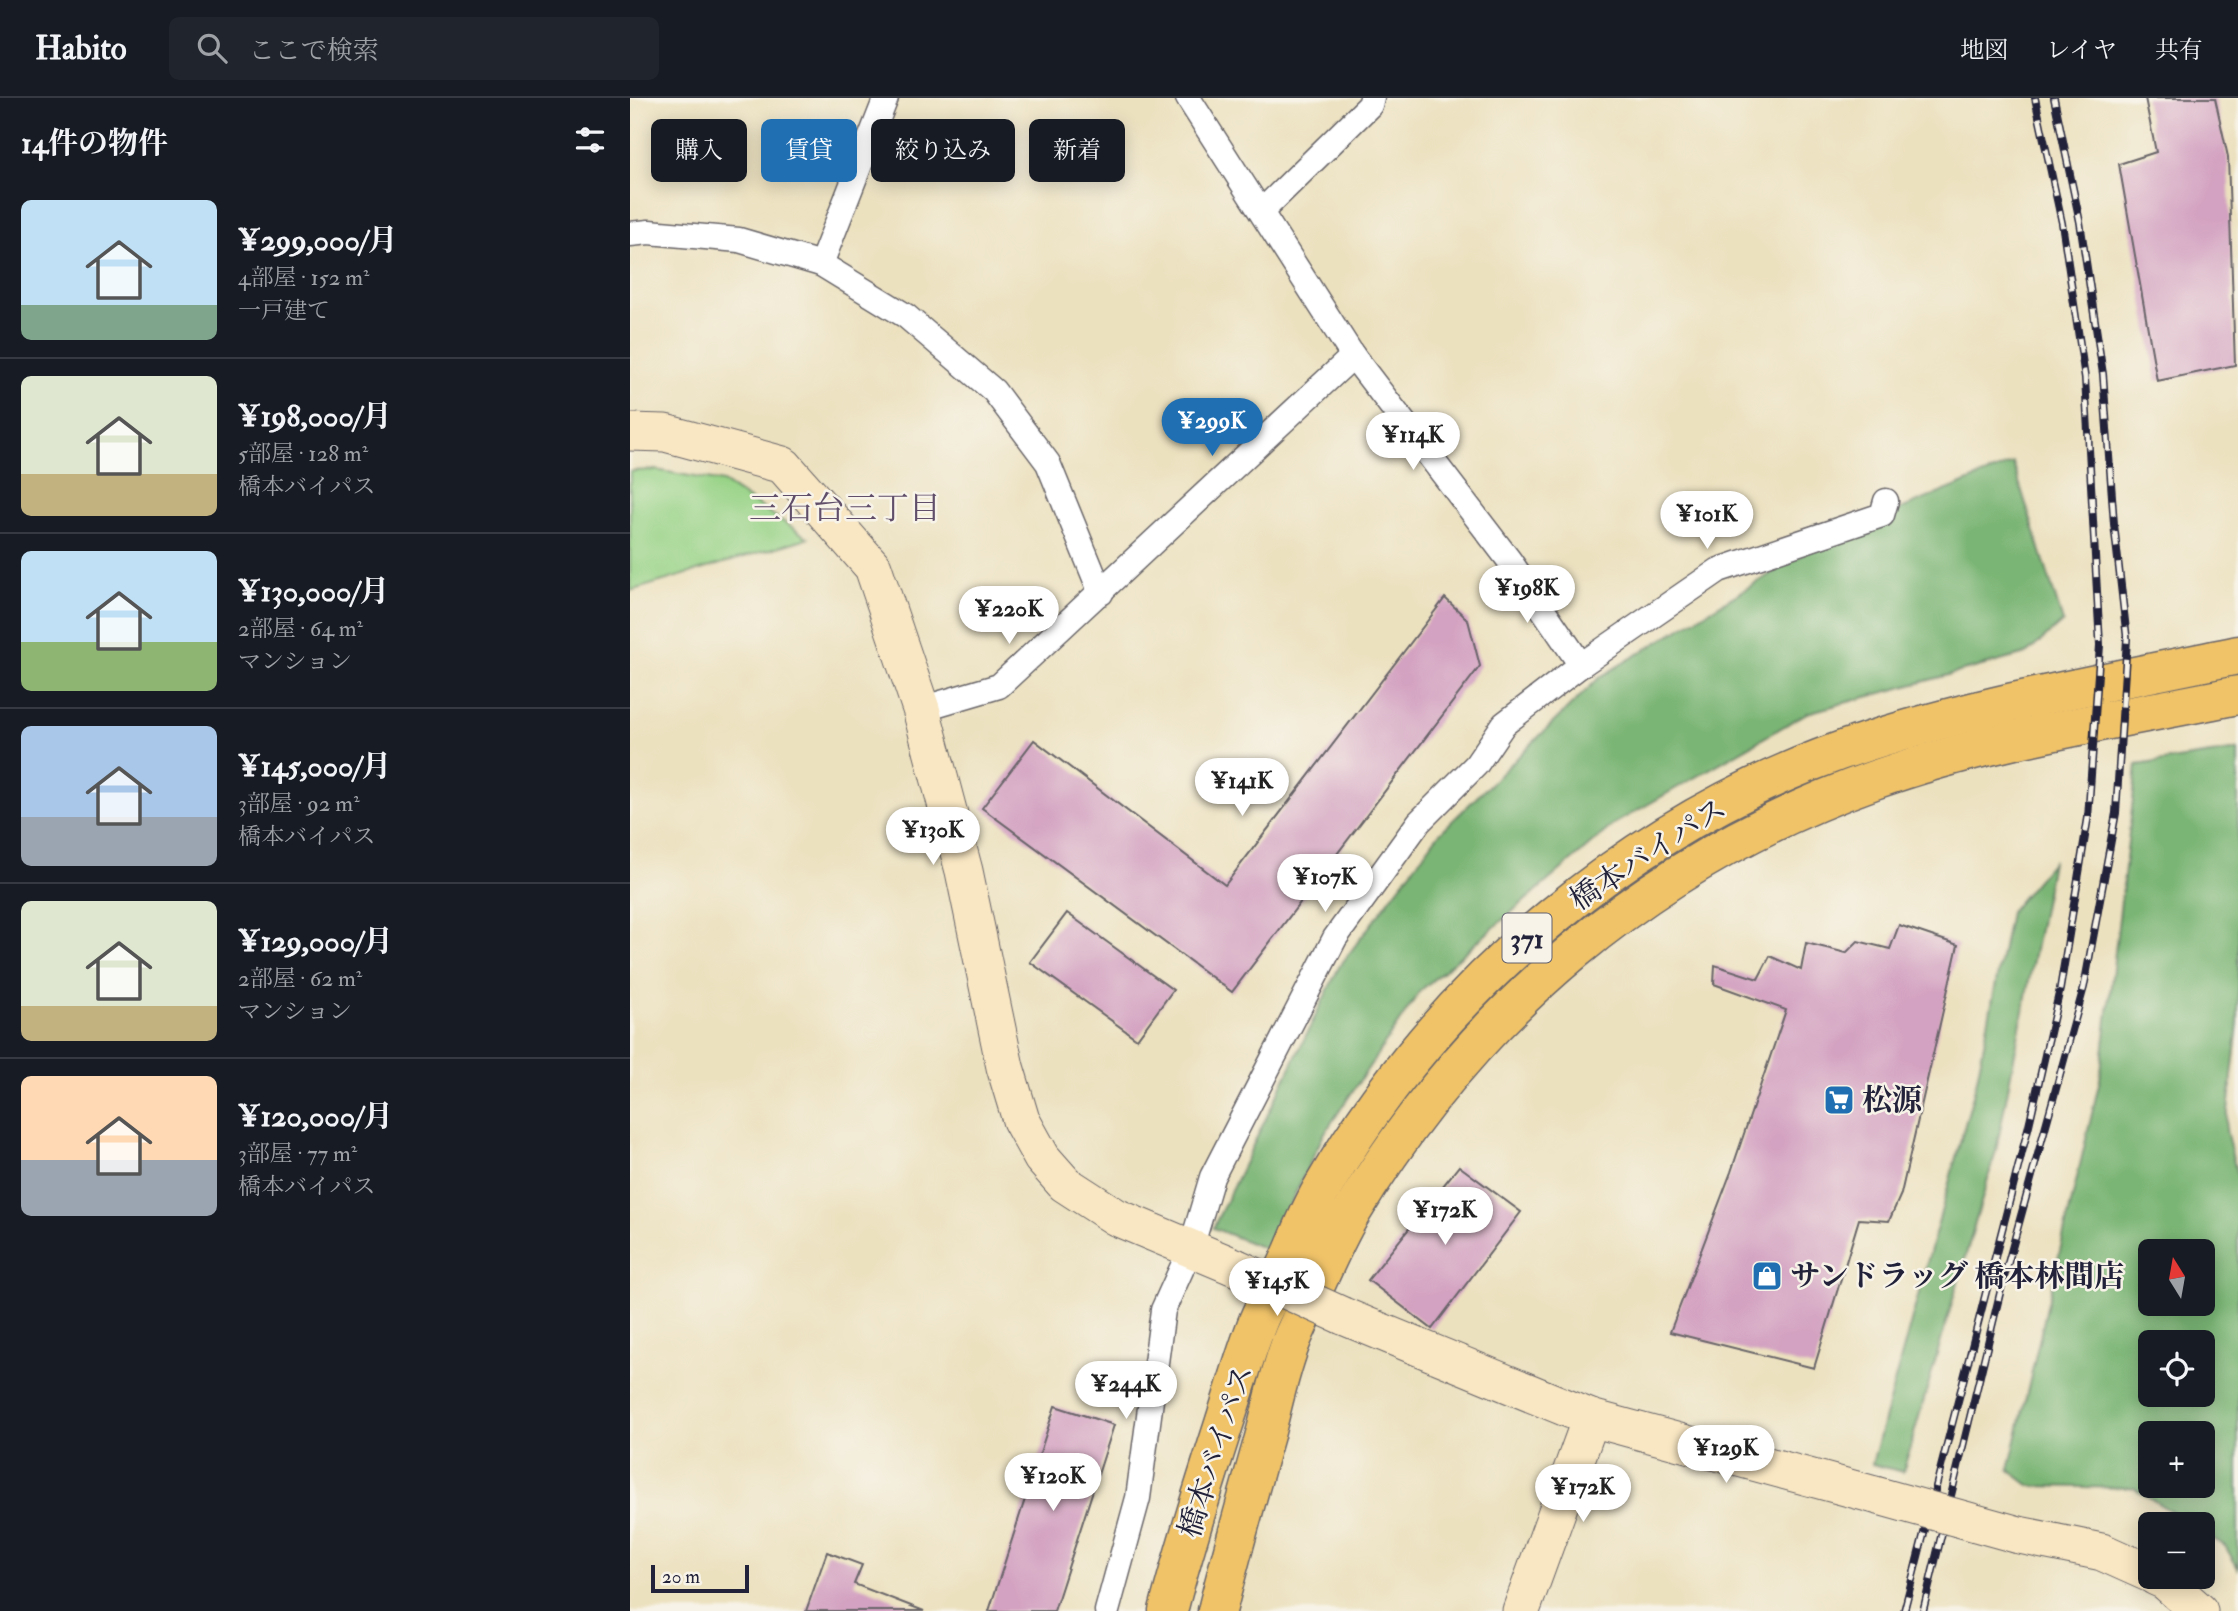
<!DOCTYPE html>
<html lang="ja">
<head>
<meta charset="utf-8">
<style>
  body { margin:0; font-family:"IM FELL Double Pica","Noto Serif JP",serif; background:#20242c; color:#f1f3f6; height:100vh; display:flex; flex-direction:column; font-size:26px; white-space:nowrap }
  * { box-sizing:border-box; margin:0 }
  p { font-size:23px; color:#9ea1a6 }
  .icon { flex:none; width:38px; height:38px; fill:none; stroke:currentColor; stroke-width:2; stroke-linecap:round; stroke-linejoin:round }
  .map { position:relative; flex:1; overflow:hidden }
  .sheet { display:flex; flex-direction:column; background:#171b24; width:630px }
  .sheet>* { flex:none }
  .top-card { position:absolute; left:21px; top:21px; width:665px; height:63px; display:flex; gap:14px }
  .needle { width:46px; rotate:349deg }
  .controls { position:absolute; left:1508px; top:1141px; display:grid; gap:14px }
  .controls a { display:grid; place-items:center; width:77px; height:77px; border-radius:10px; background:#171b24; box-shadow:0 4px 18px #0003; font-size:35px }
  .scale { position:absolute; left:21px; bottom:18px; width:98px; box-sizing:border-box; padding-left:7px; border:4px solid #22223b; border-top:0; font-size:19px; line-height:24px; white-space:nowrap; color:#22223b; -webkit-text-stroke:5px #f7f3e8; paint-order:stroke }
  .price { position:absolute; translate:-50% -60px; padding:0 16px; border-radius:24px; background:#fff; color:#222; font-size:23px; line-height:46px; filter:drop-shadow(0 2px 4px #0008) }
  .price::after { content:''; position:absolute; left:50%; top:42px; width:21px; height:16px; margin-left:-10px; background:inherit; clip-path:polygon(0 0,100% 0,50% 100%) }
  .price.selected { background:#1f6fb2; color:#fff }
  ul { padding:0; list-style:none }
  li { display:flex; align-items:center; gap:21px; height:175px; padding:0 21px }
  li+li { border-top:2px solid #363941 }
  li span { display:grid; place-items:center; flex:none; width:196px; height:140px; border-radius:10px; color:#555 }
  li>.icon { margin-inline-start:auto }
  span .icon { width:84px; height:84px; fill:#fffc; stroke-width:1 }
  li b { font-size:30px }
  h2 { display:flex; justify-content:space-between; align-items:center; height:84px; padding:0 21px; font-size:30px }
  .chip { padding:0 24px; border-radius:10px; background:#171b24; box-shadow:0 4px 18px #0003; font-size:24px; line-height:63px }
  .chip.selected { background:#1f6fb2; color:#fff }
  header { display:flex; align-items:center; gap:42px; box-sizing:border-box; height:98px; padding:0 35px; background:#171b24; border-bottom:2px solid #363941 }
  header strong { font-size:33px }
  nav { display:flex; gap:38px; margin-inline-start:auto; font-size:24px }
  .search { width:490px; height:63px; background:#20242c; display:flex; align-items:center; gap:18px; box-sizing:border-box; padding:0 24px; border-radius:10px; color:#9ea1a6; font-size:26px }
  main { display:flex; flex:1; min-height:0 }
  .map>svg:first-child { display:block }
  .green { fill:#98d387; stroke:#5d7a61; stroke-width:2 }
  .forest { fill:#7ab574; stroke:#4e6c58; stroke-width:2; fill-rule:evenodd }
  .building { fill:#d3a1c1 }
  .lines { fill:none; stroke-linecap:round; stroke-linejoin:round }
  .street-casing { stroke:#696569; stroke-width:27 }
  .secondary-casing { stroke:#696569; stroke-width:39 }
  .highway-casing { stroke:#696569; stroke-width:41 }
  .street { stroke:#fff; stroke-width:24 }
  .secondary { stroke:#f9e7c3; stroke-width:37 }
  .highway { stroke:#f0c369; stroke-width:38 }
  .rail-casing { stroke:#22223b; stroke-width:8 }
  .rail { stroke:#f7f3e8; stroke-width:5; stroke-dasharray:16; stroke-linecap:butt }
  .secondary-bridge-casing { stroke:#696569; stroke-width:39; stroke-linecap:butt }
  .secondary-bridge { stroke:#f9e7c3; stroke-width:37 }
  .labels { text-anchor:middle; stroke-width:5; stroke-linejoin:round; paint-order:stroke }
  .shield { fill:#f7f3e8; stroke:#62616f; stroke-width:2 }
  .shield-label { font-size:28px; font-weight:bold; fill:#22223b }
  .street-label { font-size:30px; fill:#22223b; stroke:#f7f3e8 }
  .poi-label { font-size:30px; font-weight:bold; fill:#22223b; stroke:#f7f3e8; text-anchor:start }
  .neighbourhood-label { font-size:32px; fill:#604e6a; stroke:#f7f3e8 }
</style>
</head>
<body>
<header>
<strong>Habito</strong>
<div class="search"><svg class="icon" aria-label="search" viewBox="0 0 24 24"><circle cx="10" cy="10" r="6"/><path d="M15 15l6 6"/></svg>ここで検索</div>
<nav><a>地図</a><a>レイヤ</a><a>共有</a></nav>
</header>
<main>
<section class="sheet">
<h2>14件の物件<svg class="icon" aria-label="filters" viewBox="0 0 24 24"><path d="M4 7h16M4 17h16"/><circle cx="9" cy="7" r="2"/><circle cx="15" cy="17" r="2"/></svg></h2>
<ul>
<li><span style="background:linear-gradient(#bfe0f5 75%,#7fa58c 0)"><svg class="icon" aria-label="home" viewBox="0 0 24 24"><path d="M3 11l9-7 9 7M6 9v11h12V9"/></svg></span><div><b>¥299,000/月</b><p>4部屋 · 152 m²</p><p>一戸建て</p></div></li>
<li><span style="background:linear-gradient(#dfe7d0 70%,#c2b280 0)"><svg class="icon" aria-label="home" viewBox="0 0 24 24"><path d="M3 11l9-7 9 7M6 9v11h12V9"/></svg></span><div><b>¥198,000/月</b><p>5部屋 · 128 m²</p><p>橋本バイパス</p></div></li>
<li><span style="background:linear-gradient(#bfe0f5 65%,#8fb573 0)"><svg class="icon" aria-label="home" viewBox="0 0 24 24"><path d="M3 11l9-7 9 7M6 9v11h12V9"/></svg></span><div><b>¥130,000/月</b><p>2部屋 · 64 m²</p><p>マンション</p></div></li>
<li><span style="background:linear-gradient(#a9c7e8 65%,#9aa5b1 0)"><svg class="icon" aria-label="home" viewBox="0 0 24 24"><path d="M3 11l9-7 9 7M6 9v11h12V9"/></svg></span><div><b>¥145,000/月</b><p>3部屋 · 92 m²</p><p>橋本バイパス</p></div></li>
<li><span style="background:linear-gradient(#dfe7d0 75%,#c2b280 0)"><svg class="icon" aria-label="home" viewBox="0 0 24 24"><path d="M3 11l9-7 9 7M6 9v11h12V9"/></svg></span><div><b>¥129,000/月</b><p>2部屋 · 62 m²</p><p>マンション</p></div></li>
<li><span style="background:linear-gradient(#ffd9b3 60%,#9aa5b1 0)"><svg class="icon" aria-label="home" viewBox="0 0 24 24"><path d="M3 11l9-7 9 7M6 9v11h12V9"/></svg></span><div><b>¥120,000/月</b><p>3部屋 · 77 m²</p><p>橋本バイパス</p></div></li>
</ul>
</section>
<div class="map">
<svg width="1608" height="1513" viewBox="0 0 1608 1513">
  <rect width="100%" height="100%" fill="#f7f3e8"/>
  <filter id="ink" filterUnits="userSpaceOnUse"><feTurbulence type="fractalNoise" baseFrequency=".0143" numOctaves="2"/><feDisplacementMap in="SourceGraphic" scale="14" xChannelSelector="R" yChannelSelector="G"/><feConvolveMatrix kernelMatrix="1 2 1 2 8 2 1 2 1" color-interpolation-filters="sRGB"/></filter>
  <filter id="wash" filterUnits="userSpaceOnUse"><feTurbulence type="fractalNoise" baseFrequency=".00686" numOctaves="4" result="noise"/><feDisplacementMap in="SourceGraphic" scale="28" xChannelSelector="R" yChannelSelector="G"/><feGaussianBlur stdDeviation="1.57" result="paint"/><feColorMatrix in="noise" values="0 0 0 0 0 0 0 0 0 0 0 0 0 0 0 0 0 1.4 0 .05"/><feComposite in="paint" operator="in"/></filter>
  <g filter="url(#wash)">
    <rect width="100%" height="100%" fill="#ece1bf"/>
    <!-- green -->
    <polygon class="green" points="26,372 93,384 178,440 0,493 0,373"/>
    <!-- forest -->
    <g class="forest">
      <polygon points="1383,365 1433,524 1396,556 1177,615 984,726 790,893 694,1036 638,1152 583,1130 709,869 808,737 970,579 1200,440"/>
      <path d="M 1608,652 L 1608,925 L 1596,1032 L 1608,1081 L 1608,1470 L 1595,1448 L 1573,1434 L 1573,1426 L 1561,1426 L 1504,1390 L 1400,1388 L 1379,1372 L 1470,981 L 1507,667 ZM 1573,1153 L 1573,1206 L 1521,1206 L 1521,1153 ZM 1573,1244 L 1573,1297 L 1521,1297 L 1521,1244 ZM 1521,1335 L 1573,1335 L 1573,1388 L 1521,1388 Z"/>
      <polygon points="1422,764 1366,1053 1273,1374 1242,1366 1346,986 1380,814"/>
    </g>
    <g id="blocks">
      <!-- building -->
      <g class="building">
        <polygon points="1515,0 1585,0 1598,59 1605,267 1527,283 1489,66 1526,54"/>
        <polygon points="815,500 838,522 850,568 602,894 352,710 404,642 595,787"/>
        <polygon points="437,815 543,892 507,941 400,864"/>
        <polygon points="1269,827 1328,847 1271,1096 1259,1123 1229,1121 1184,1270 1040,1234 1101,1074 1156,912 1084,886 1085,867 1128,881 1140,858 1171,872 1176,845 1216,855 1228,843 1260,851"/>
        <polygon points="829,1068 891,1114 802,1231 738,1182"/>
        <polygon points="425,1308 484,1327 424,1513 359,1513"/>
        <polygon points="197,1454 232,1467 224,1486 294,1513 176,1513"/>
      </g>
    </g>
  </g>
  <g filter="url(#ink)">
    <use href="#blocks" fill-opacity="0" stroke="#696569" stroke-width="2"/>
    <g class="lines">
      <!-- street casing -->
      <g class="street-casing">
        <g id="street">
          <polyline points="558,0 723,258 879,462 951,567"/>
          <polyline points="632,113 740,7 742,0"/>
          <polyline points="0,136 19,134 109,142 191,166 276,218 364,293 418,365 471,495"/>
          <polyline points="191,166 256,0"/>
          <polyline points="291,611 369,588 723,258"/>
          <polyline points="477,1513 508,1400 533,1212 561,1150 582,1079 705,840 789,724 846,667 874,626 951,567 1089,472 1252,417 1256,403"/>
        </g>
      </g>
      <!-- secondary casing -->
      <g class="secondary-casing">
        <g id="secondary">
          <polyline points="0,334 35,335 153,367 243,469 291,611 334,773 375,969 391,1022 412,1060 435,1086 486,1119 605,1169"/>
          <polyline points="713,1218 961,1320 1245,1397"/>
          <polyline points="1389,1437 1472,1454 1521,1476"/>
          <polyline points="1526,1479 1535,1483 1569,1513"/>
          <polyline points="891,1513 961,1320"/>
        </g>
      </g>
      <!-- highway casing -->
      <g class="highway-casing">
        <g id="highway">
          <path d="M 538,1513 C 554,1450 574,1388 594,1326 C 605,1292 615,1256 628,1223 C 636,1203 648,1186 657,1167 C 669,1141 678,1114 693,1089 C 812,884 1009,718 1236,644 C 1357,605 1484,583 1608,557"/>
          <path d="M 587,1513 C 602,1453 619,1393 636,1333 C 644,1302 651,1268 663,1239 C 680,1201 699,1153 720,1117 C 842,913 1020,762 1244,682 C 1361,640 1487,622 1608,597"/>
        </g>
      </g>
      <!-- street -->
      <use href="#street" class="street"/>
      <!-- secondary -->
      <use href="#secondary" class="secondary"/>
      <!-- highway -->
      <use href="#highway" class="highway"/>
      <!-- rail casing -->
      <g class="rail-casing">
        <g id="rail">
          <polyline points="1274,1513 1399,1027 1430,891 1458,720 1470,547 1455,280 1432,125 1405,0"/>
          <polyline points="1293,1513 1373,1183 1454,889 1486,715 1497,541 1484,426 1473,276 1450,124 1424,0"/>
        </g>
      </g>
      <!-- rail -->
      <use href="#rail" class="rail"/>
      <!-- secondary-bridge casing -->
      <g class="secondary-bridge-casing">
        <g id="secondary-bridge">
          <polyline points="605,1169 713,1218"/>
          <polyline points="1245,1397 1389,1437"/>
        </g>
      </g>
      <!-- secondary-bridge -->
      <use href="#secondary-bridge" class="secondary-bridge"/>
    </g>
  </g>
  <!-- icons -->
  <defs>
    <g id="supermarket-square" transform="scale(1.575)"><rect x="-9" y="-9" width="18" height="18" rx="4" fill="#1f6fb2" stroke="#f7f3e8"/><path d="M-6-5.5h2.5l.6 2H6L4.5 2H-2.5L-4.4-4H-6ZM-1.5 3.2a1.3 1.3 0 1 0 .1 0ZM3 3.2a1.3 1.3 0 1 0 .1 0Z" fill="#fff"/></g>
    <g id="shop-square" transform="scale(1.575)"><rect x="-9" y="-9" width="18" height="18" rx="4" fill="#1f6fb2" stroke="#f7f3e8"/><path d="M-5-2.5h2.3a2.7 3.5 0 0 1 5.4 0H5L5.5 6h-11ZM-1.5-2.5h3a1.5 2.3 0 0 0-3 0Z" fill="#fff"/></g>
  </defs>
  <g fill-rule="evenodd">
    <use href="#supermarket-square" x="1209" y="1002"/>
    <use href="#shop-square" x="1137" y="1178"/>
  </g>
  <g class="labels">
    <!-- shield labels -->
    <rect class="shield" x="872.5" y="815.5" width="49" height="49" rx="5"/>
    <g class="shield-label">
      <text x="897" y="850">371</text>
    </g>
    <!-- street labels -->
    <g class="street-label">
      <text transform="translate(1018 756) rotate(-33)" y="10">橋本バイパス</text>
      <text transform="translate(586 1353) rotate(-72)" y="10">橋本バイパス</text>
    </g>
    <!-- poi labels -->
    <g class="poi-label">
      <text x="1232" y="1012">松源</text>
      <text x="1160" y="1188">サンドラッグ 橋本林間店</text>
    </g>
    <!-- neighbourhood labels -->
    <g class="neighbourhood-label">
      <text x="215" y="421">三石台三丁目</text>
    </g>
  </g>
</svg>
<div class="controls">
<a><svg class="needle" viewBox="-14 -14 28 28"><path d="M0-13l5 13h-10z" fill="#e53935"/><path d="M0 13l5-13h-10z" fill="#9ea1a6"/></svg></a>
<a><svg class="icon" aria-label="locate" viewBox="0 0 24 24"><circle cx="12" cy="12" r="6"/><path d="M12 2v4M12 18v4M2 12h4M18 12h4"/></svg></a>
<a>+</a>
<a>−</a>
</div>
<div class="scale">20 m</div>
<b class="price selected" style="left:582px;top:360px">¥299K</b>
<b class="price" style="left:783px;top:374px">¥114K</b>
<b class="price" style="left:1077px;top:453px">¥101K</b>
<b class="price" style="left:897px;top:527px">¥198K</b>
<b class="price" style="left:379px;top:548px">¥220K</b>
<b class="price" style="left:612px;top:720px">¥141K</b>
<b class="price" style="left:303px;top:769px">¥130K</b>
<b class="price" style="left:695px;top:816px">¥107K</b>
<b class="price" style="left:815px;top:1149px">¥172K</b>
<b class="price" style="left:647px;top:1220px">¥145K</b>
<b class="price" style="left:496px;top:1323px">¥244K</b>
<b class="price" style="left:1096px;top:1387px">¥129K</b>
<b class="price" style="left:423px;top:1415px">¥120K</b>
<b class="price" style="left:953px;top:1426px">¥172K</b>
<div class="top-card">
<a class="chip">購入</a>
<a class="chip selected">賃貸</a>
<a class="chip">絞り込み</a>
<a class="chip">新着</a>
</div>
</div>
</main>
</body>
</html>
